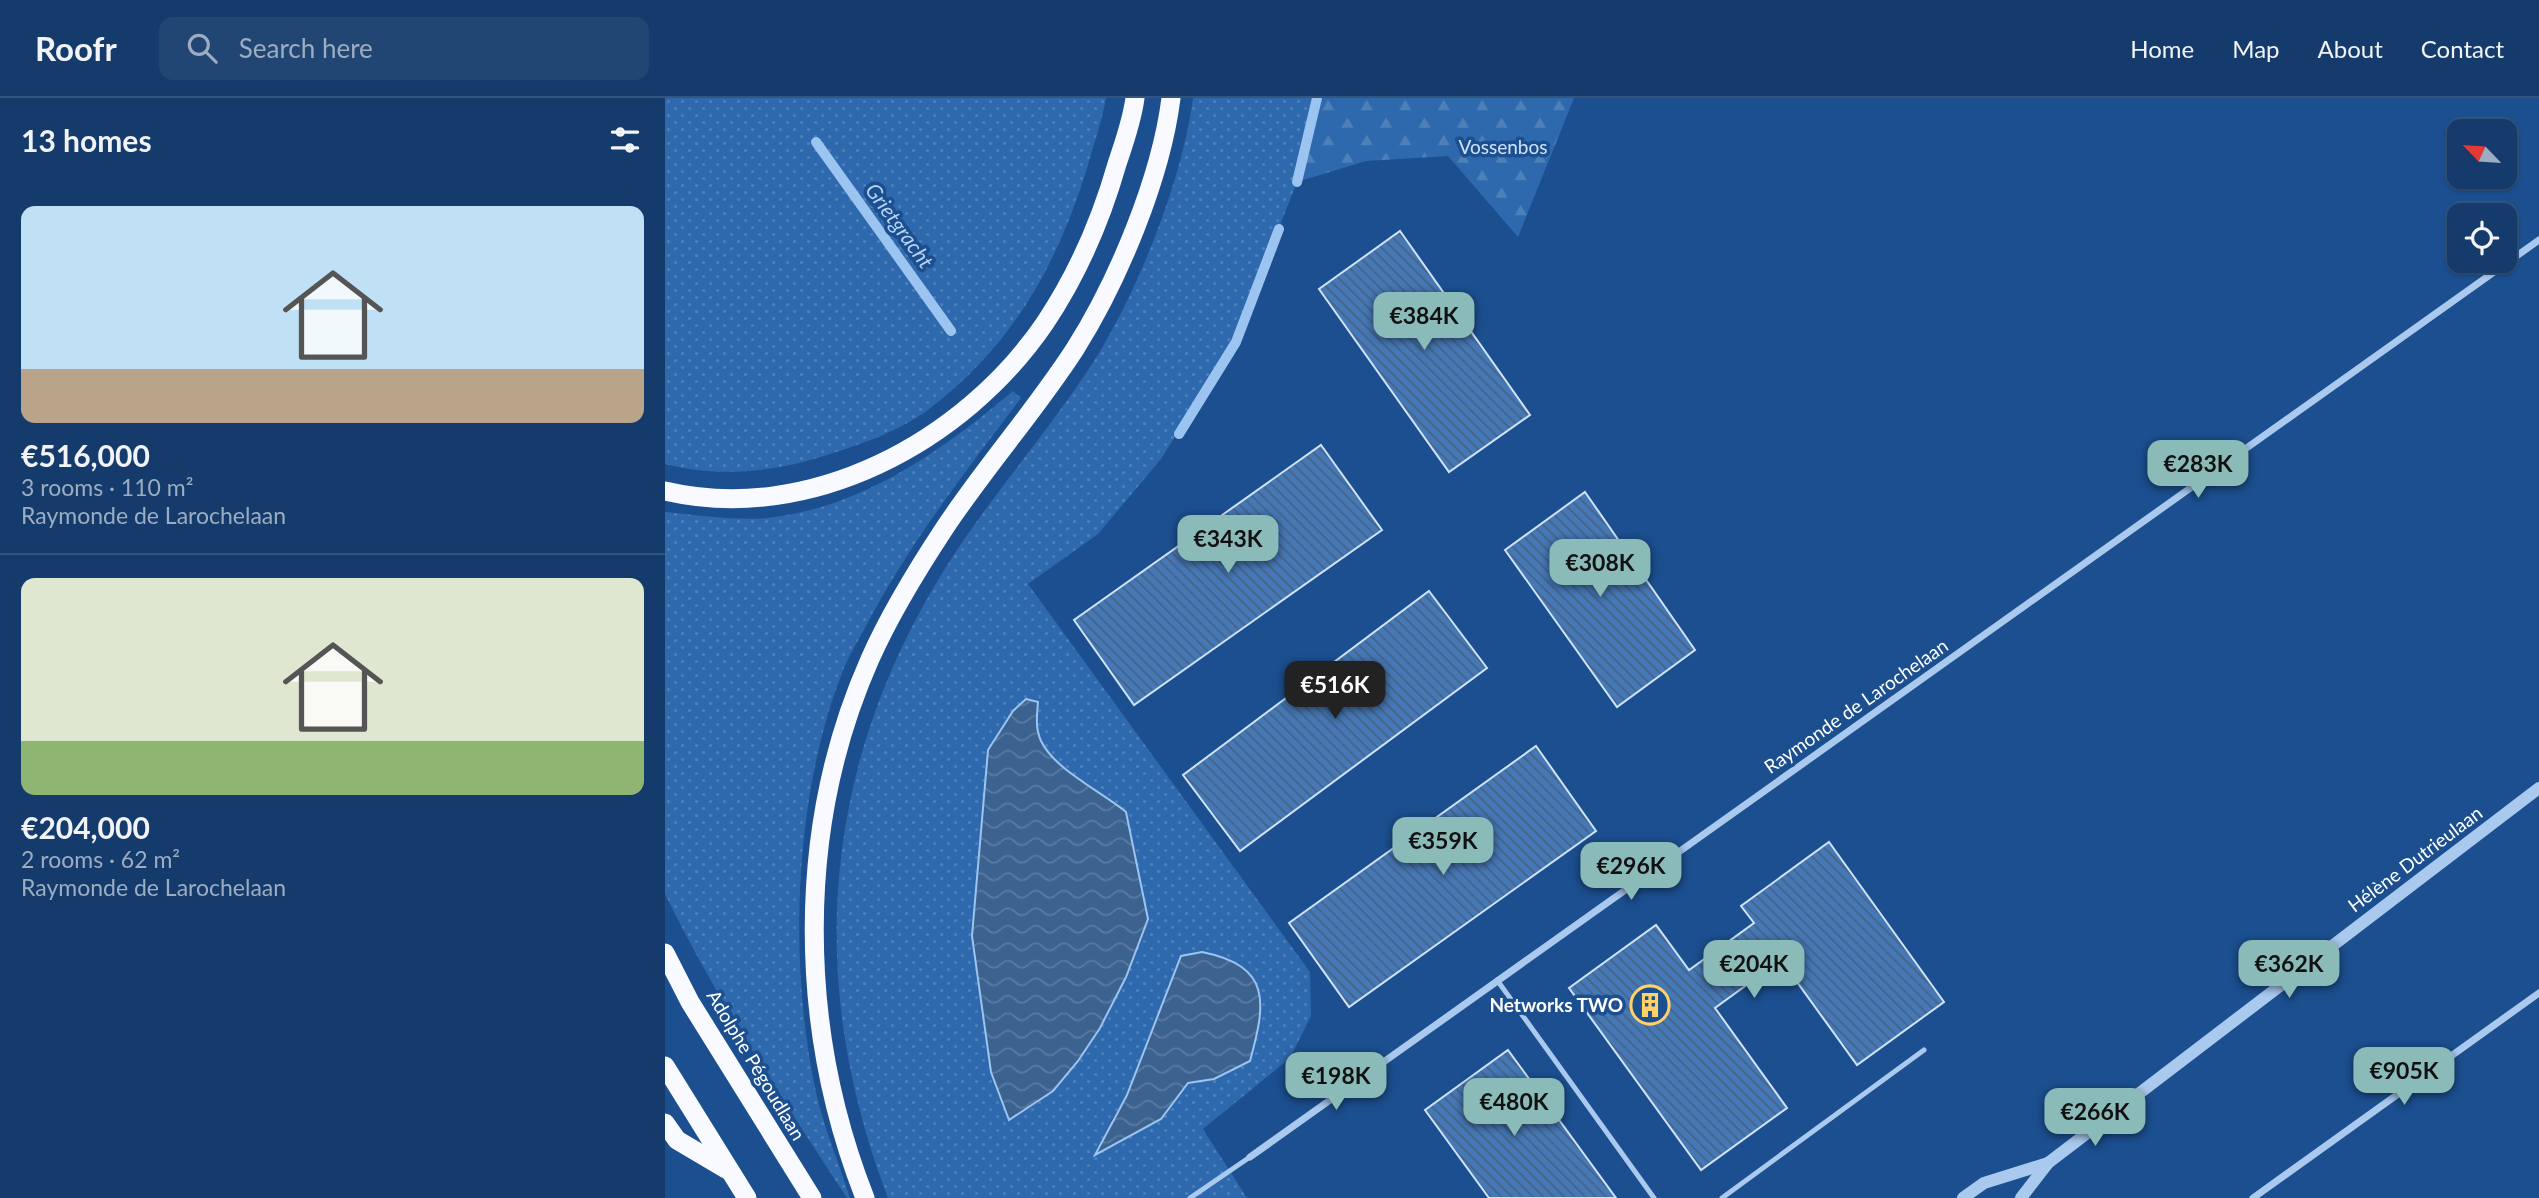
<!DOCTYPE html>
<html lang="en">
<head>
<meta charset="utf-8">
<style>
  body { margin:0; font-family:Lato,sans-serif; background:#214673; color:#f1f3f6; height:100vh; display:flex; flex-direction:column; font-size:26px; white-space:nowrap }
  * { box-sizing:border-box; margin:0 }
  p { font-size:23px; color:#9dadc1 }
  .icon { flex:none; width:38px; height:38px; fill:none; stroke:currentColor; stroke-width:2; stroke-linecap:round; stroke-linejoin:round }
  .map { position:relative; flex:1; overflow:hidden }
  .side { display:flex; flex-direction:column; background:#143b6b; width:665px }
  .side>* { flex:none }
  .needle { width:46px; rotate:295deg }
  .buttons { position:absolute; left:1782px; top:21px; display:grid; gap:14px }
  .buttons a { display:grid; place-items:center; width:70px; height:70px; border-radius:14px; background:#143b6b; box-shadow:0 2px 5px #0004,0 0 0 2px #33557e; font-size:35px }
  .price { position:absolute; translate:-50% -60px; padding:0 16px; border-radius:14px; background:#8bbbb9; color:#111; font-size:23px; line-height:46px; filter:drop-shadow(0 2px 4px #0008) }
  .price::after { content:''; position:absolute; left:50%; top:42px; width:21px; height:16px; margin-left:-10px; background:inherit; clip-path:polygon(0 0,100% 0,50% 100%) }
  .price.selected { background:#222; color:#fff }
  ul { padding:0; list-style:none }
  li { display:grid; align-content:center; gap:14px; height:371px; padding:0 21px }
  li+li { border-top:2px solid #33557e }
  li span { display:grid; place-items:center; height:217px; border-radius:14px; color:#555 }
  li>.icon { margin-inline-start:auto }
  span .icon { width:126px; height:126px; fill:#fffc; stroke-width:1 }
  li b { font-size:30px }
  h2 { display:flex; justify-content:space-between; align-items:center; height:84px; padding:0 21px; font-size:30px }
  header { display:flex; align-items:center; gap:42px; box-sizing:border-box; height:98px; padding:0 35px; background:#143b6b; border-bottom:2px solid #33557e }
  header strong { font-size:33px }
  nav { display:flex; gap:38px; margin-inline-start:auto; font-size:24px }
  .search { width:490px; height:63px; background:#214673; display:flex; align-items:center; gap:18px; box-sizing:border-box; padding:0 24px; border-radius:14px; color:#9dadc1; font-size:26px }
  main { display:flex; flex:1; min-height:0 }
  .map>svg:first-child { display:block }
  .grass { fill:url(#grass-dots); fill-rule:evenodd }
  .forest { fill:url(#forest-firs) }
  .water { fill:url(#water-waves); stroke:#9cc4f0; stroke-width:2 }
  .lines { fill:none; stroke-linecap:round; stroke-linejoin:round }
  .stream { stroke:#9cc4f0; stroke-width:10 }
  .building { fill:url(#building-back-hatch); stroke:#cfe3fa; stroke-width:2 }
  .service { stroke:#a9c9ee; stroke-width:5 }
  .minor { stroke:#a9c9ee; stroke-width:7 }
  .tertiary { stroke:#a9c9ee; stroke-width:12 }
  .trunk { stroke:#f8faff; stroke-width:19 }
  .labels { text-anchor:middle; stroke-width:7; stroke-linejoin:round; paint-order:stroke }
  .park-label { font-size:19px; fill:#cfe3fa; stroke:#1b4f8f }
  .street-label { font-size:19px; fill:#fff; stroke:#1b4f8f }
  .poi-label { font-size:19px; font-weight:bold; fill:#fff; stroke:#1b4f8f; text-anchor:end }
  .water-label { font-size:21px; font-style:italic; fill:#b5d3f5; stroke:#1b4f8f }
</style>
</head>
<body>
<header>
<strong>Roofr</strong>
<div class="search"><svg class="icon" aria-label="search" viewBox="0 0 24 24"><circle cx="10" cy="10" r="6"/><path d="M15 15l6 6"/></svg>Search here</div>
<nav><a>Home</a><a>Map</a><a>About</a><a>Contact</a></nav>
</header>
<main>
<section class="side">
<h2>13 homes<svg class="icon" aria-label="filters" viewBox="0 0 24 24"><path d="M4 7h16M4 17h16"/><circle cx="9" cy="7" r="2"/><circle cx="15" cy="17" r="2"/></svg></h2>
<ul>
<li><span style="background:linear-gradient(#bfe0f5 75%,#b9a48a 0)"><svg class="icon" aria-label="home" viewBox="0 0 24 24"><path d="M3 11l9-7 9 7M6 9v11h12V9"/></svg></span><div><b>€516,000</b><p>3 rooms · 110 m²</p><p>Raymonde de Larochelaan</p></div></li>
<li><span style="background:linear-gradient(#dfe7d0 75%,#8fb573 0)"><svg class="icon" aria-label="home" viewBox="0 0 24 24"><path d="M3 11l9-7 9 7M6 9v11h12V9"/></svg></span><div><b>€204,000</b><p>2 rooms · 62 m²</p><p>Raymonde de Larochelaan</p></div></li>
</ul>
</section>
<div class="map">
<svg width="1874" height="1100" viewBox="0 0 1874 1100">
  <defs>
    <pattern id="grass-dots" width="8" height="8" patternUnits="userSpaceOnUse" patternTransform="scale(1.75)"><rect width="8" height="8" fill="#2e69ad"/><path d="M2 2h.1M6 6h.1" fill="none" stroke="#4d80b9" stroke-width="1.8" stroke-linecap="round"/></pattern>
    <pattern id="forest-firs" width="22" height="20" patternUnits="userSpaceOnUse" patternTransform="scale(1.75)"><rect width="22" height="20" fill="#2e69ad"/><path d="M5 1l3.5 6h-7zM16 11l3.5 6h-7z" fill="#4d80b9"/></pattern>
    <pattern id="water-waves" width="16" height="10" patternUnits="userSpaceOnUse" patternTransform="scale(1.75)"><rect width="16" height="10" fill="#3c6290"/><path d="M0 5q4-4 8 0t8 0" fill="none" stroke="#597aa1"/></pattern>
    <pattern id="building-back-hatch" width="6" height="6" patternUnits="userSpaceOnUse" patternTransform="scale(1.75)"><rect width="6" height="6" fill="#4478b7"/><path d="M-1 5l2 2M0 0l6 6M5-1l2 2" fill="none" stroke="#486282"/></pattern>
  </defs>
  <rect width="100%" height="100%" fill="#1b4f8f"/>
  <!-- grass -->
  <g class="grass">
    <path d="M 0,0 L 441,0 C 437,23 429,45 423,67 C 393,165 350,244 268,308 C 238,332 197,346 162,357 C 110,374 53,380 0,366 Z"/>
    <path d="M 528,0 L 652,0 L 632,84 L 569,244 L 496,361 L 433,436 L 363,486 L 645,874 L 646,918 L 625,960 L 538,1031 L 582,1100 L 223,1100 C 135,870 160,646 298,443 C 340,382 389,325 429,263 C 474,191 517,83 528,0 ZM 373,604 C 372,617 370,631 376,643 C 390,672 437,694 461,714 L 475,788 L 388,992 L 377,999 L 326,974 L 307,838 L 323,652 ZM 537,854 L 549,981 L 523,985 L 496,1021 L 446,1023 L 462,997 L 516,858 Z"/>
    <path d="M 348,293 L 356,300 C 300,374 244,446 201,528 C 193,543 183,559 177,575 C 129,698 123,866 151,994 C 159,1030 174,1065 185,1100 L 182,1100 C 117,1001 52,902 0,796 L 0,414 C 33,417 69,423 102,420 C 197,410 278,352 348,293 Z"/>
  </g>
  <!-- forest -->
  <polygon class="forest" points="652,0 909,0 853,139 783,58 701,63 632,84"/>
  <!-- water -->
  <g class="water">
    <path d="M 361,601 L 373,604 C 372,617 370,630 376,643 C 390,672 437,694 461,714 L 483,821 L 461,879 L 435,930 L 413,963 L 388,993 L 344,1022 L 326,974 L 307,838 L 323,652 L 348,613 Z"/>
    <path d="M 537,854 C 607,868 601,905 585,963 L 549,981 L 523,985 L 496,1021 L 430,1057 L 462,997 L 516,858 Z"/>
  </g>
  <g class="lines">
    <!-- stream -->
    <g class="stream">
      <polyline points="151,44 286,233"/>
      <polyline points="632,84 652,0"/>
      <polyline points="514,336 571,244 614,131"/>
    </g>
  </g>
  <!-- building -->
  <g class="building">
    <polygon points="735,133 865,317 784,374 654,191"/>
    <polygon points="656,347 717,432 469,607 409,522"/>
    <polygon points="920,394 1030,552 952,609 840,452"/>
    <polygon points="764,493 822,570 575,753 518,677"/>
    <polygon points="871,648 931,733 684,909 624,825"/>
    <polygon points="1164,744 1279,904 1192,967 1116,862 1050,910 1122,1010 1036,1072 904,890 991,827 1024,872 1089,825 1076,808"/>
    <polygon points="843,952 951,1100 824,1100 760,1012"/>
  </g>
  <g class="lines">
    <!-- service -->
    <g class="service">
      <polyline points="832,882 989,1100"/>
      <polyline points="525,1100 585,1059"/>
      <polyline points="1057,1100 1259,952"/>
    </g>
    <!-- minor -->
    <g class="minor">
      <polyline points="585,1059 1874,142"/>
      <polyline points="1588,1100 1874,895"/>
    </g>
    <!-- tertiary -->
    <g class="tertiary">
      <polyline points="1298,1100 1319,1085 1383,1065"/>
      <polyline points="1356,1100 1383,1065 1874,690"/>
    </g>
    <!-- trunk -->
    <g class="trunk">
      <path d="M 0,393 C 144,427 299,344 380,225 C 412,177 436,122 452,66 C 459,45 467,23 470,0"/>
      <polyline points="0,855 25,904 147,1100"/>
      <polyline points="0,968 82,1100"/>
      <polyline points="0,1025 12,1042 61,1071"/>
      <path d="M 200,1100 C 133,930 130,730 205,561 C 225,516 252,472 279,431 C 320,369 370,313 410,251 C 453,183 496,80 506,0"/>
    </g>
  </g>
  <!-- icons -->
  <defs>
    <g id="building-ring" transform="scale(2.0125)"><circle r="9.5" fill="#1b4f8f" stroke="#ffd166" stroke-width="1.5"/><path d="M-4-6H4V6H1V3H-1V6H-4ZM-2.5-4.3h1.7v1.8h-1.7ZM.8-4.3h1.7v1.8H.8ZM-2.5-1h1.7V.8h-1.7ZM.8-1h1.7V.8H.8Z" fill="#ffd166"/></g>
  </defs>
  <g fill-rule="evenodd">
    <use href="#building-ring" x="985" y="907"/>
  </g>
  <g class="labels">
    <!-- park labels -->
    <g class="park-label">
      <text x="838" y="56">Vossenbos</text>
    </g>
    <!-- street labels -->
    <g class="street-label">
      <text transform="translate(1191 608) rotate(-35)" y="7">Raymonde de Larochelaan</text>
      <text transform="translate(1750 761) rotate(-37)" y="7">Hélène Dutrieulaan</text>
      <text transform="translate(91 967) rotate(59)" y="7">Adolphe Pégoudlaan</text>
    </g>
    <!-- poi labels -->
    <g class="poi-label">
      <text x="958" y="914">Networks TWO</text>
    </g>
    <!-- water labels -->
    <g class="water-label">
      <text transform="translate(234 128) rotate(54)" y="7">Grietgracht</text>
    </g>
  </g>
</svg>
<div class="buttons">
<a><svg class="needle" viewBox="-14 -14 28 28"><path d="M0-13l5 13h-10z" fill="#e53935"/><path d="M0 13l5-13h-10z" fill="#9dadc1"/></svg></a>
<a><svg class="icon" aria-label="locate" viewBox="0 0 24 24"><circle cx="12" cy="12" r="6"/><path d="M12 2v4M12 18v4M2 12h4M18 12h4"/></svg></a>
</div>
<b class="price" style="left:759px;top:254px">€384K</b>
<b class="price" style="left:1533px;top:402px">€283K</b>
<b class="price" style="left:563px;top:477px">€343K</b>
<b class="price" style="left:935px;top:501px">€308K</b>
<b class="price selected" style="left:670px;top:623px">€516K</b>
<b class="price" style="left:778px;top:779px">€359K</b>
<b class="price" style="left:966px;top:804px">€296K</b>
<b class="price" style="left:1089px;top:902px">€204K</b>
<b class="price" style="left:1624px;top:902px">€362K</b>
<b class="price" style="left:1739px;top:1009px">€905K</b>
<b class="price" style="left:671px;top:1014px">€198K</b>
<b class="price" style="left:849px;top:1040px">€480K</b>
<b class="price" style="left:1430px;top:1050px">€266K</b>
</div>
</main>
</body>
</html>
